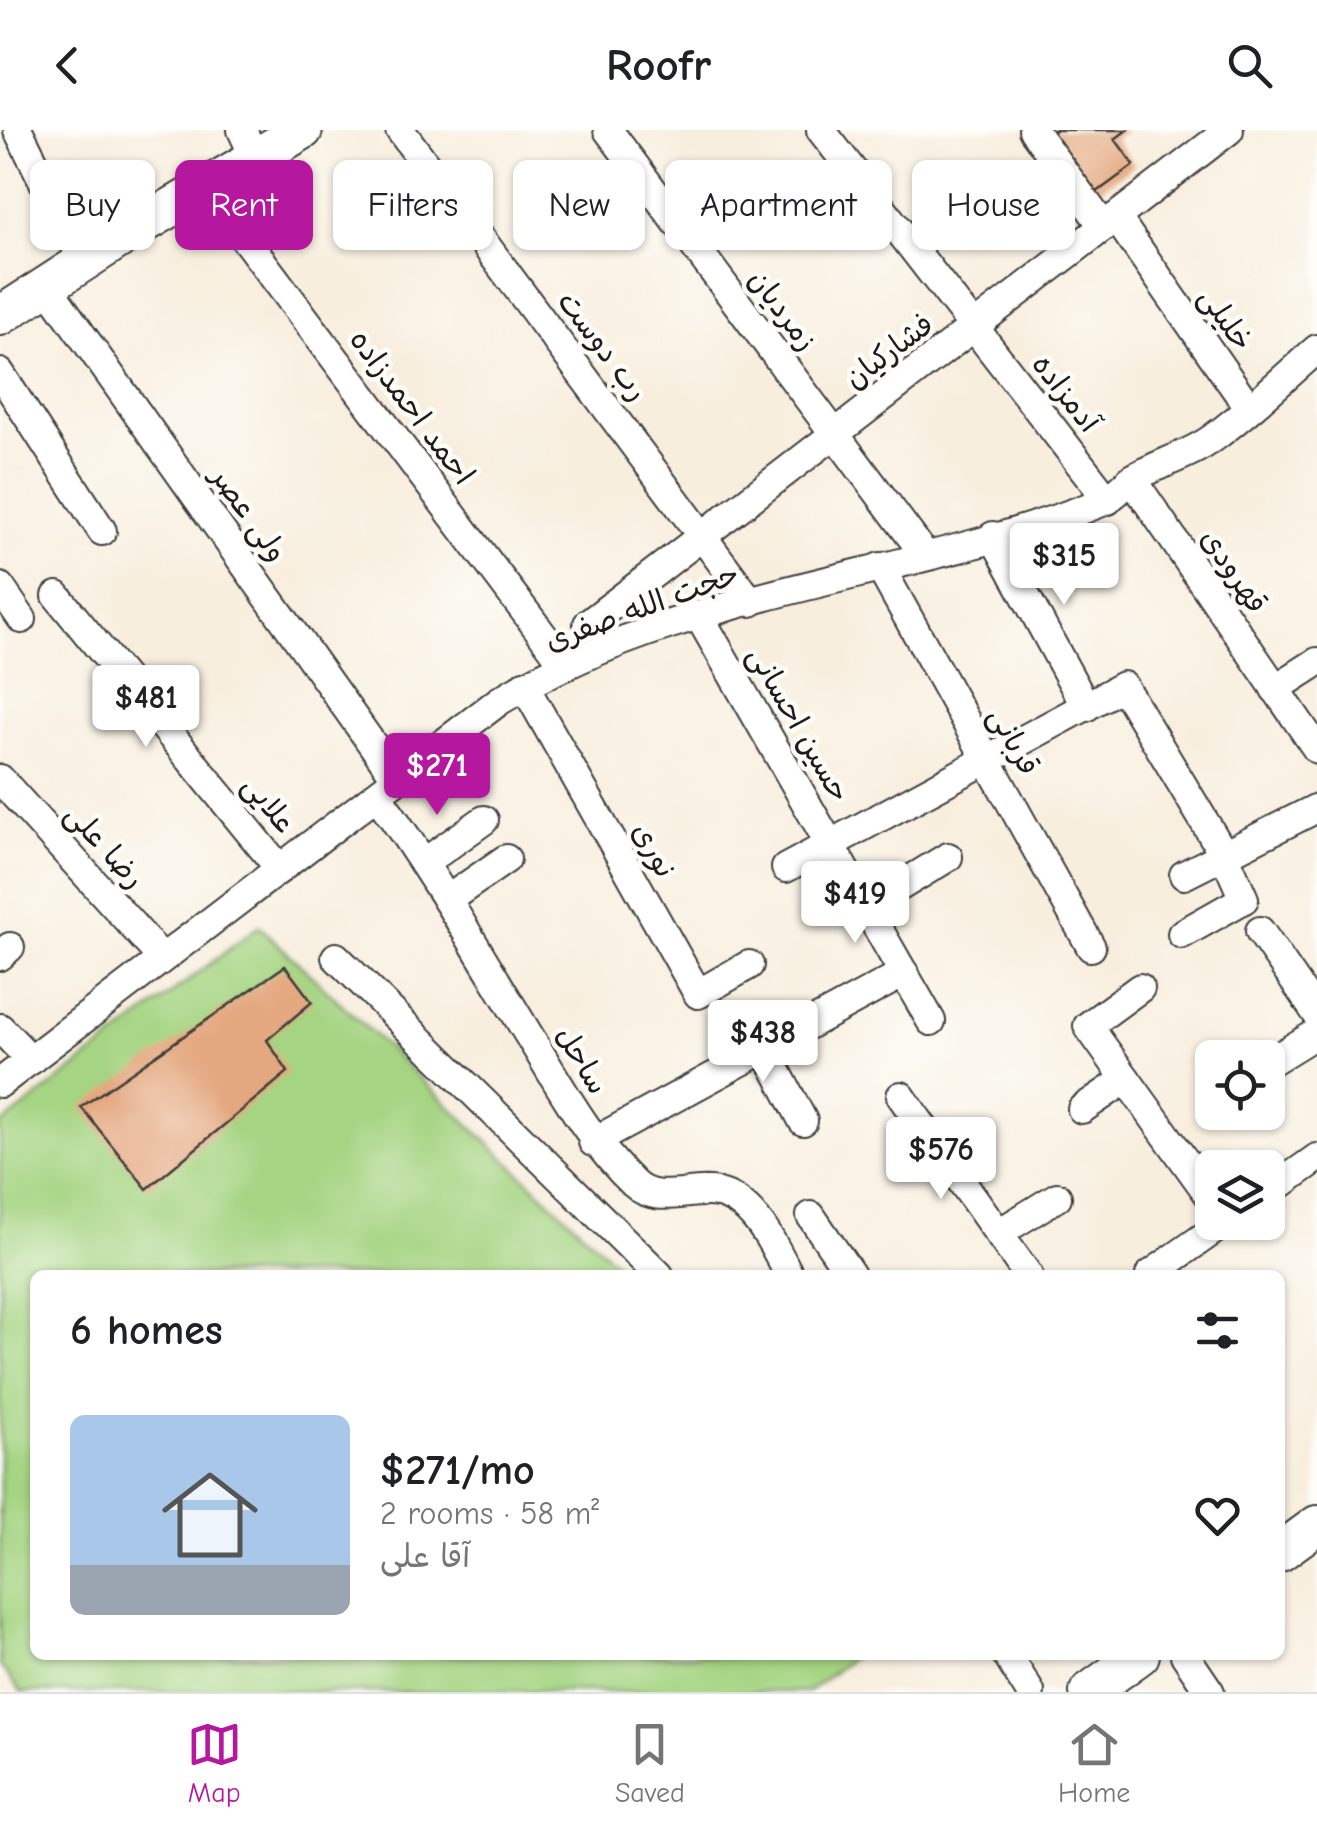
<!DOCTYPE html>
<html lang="en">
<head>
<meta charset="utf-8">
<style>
  body { margin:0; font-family:"Comic Neue","Playpen Sans Arabic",sans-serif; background:#f2f2f2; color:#202124; height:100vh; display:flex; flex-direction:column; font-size:38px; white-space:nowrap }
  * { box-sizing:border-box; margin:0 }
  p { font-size:32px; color:#757577 }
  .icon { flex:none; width:55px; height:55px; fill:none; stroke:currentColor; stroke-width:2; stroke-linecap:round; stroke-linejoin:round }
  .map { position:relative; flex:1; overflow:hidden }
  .side { position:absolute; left:30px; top:1140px; width:1255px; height:390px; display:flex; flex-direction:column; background:#fff; border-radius:15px; box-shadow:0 2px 8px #0004 }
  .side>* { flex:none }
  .top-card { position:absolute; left:30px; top:30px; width:1258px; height:90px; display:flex; gap:20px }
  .fabs { position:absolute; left:1195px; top:910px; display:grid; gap:20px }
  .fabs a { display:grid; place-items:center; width:90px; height:90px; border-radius:15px; background:#fff; box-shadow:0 2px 8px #0004; font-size:50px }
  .price { position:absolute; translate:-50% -85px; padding:0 22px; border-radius:10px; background:#fff; color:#222; font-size:32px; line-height:65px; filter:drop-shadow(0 2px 5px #0008) }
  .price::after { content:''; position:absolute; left:50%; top:60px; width:30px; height:22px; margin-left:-15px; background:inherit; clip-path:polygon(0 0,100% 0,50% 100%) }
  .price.active { background:#b5179e; color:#fff }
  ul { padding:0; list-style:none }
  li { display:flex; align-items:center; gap:30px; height:250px; padding:0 40px }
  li+li { border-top:2px solid #e0e0e0 }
  li span { display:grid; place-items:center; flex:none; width:280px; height:200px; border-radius:15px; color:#555 }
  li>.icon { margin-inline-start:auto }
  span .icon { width:120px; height:120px; fill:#fffc; stroke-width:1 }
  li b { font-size:42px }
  h2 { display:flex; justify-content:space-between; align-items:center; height:120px; padding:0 40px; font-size:42px }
  .pill { padding:0 35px; border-radius:15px; background:#fff; box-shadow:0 2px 8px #0004; font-size:35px; line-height:90px }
  .pill.active { background:#b5179e; color:#fff }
  header { display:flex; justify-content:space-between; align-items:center; height:130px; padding:0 40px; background:#fff; font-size:45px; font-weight:600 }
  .tabs { display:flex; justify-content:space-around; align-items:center; height:140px; border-top:2px solid #e0e0e0; background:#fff; font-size:28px; color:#757577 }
  .tabs a { display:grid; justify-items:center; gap:5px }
  .tabs .active { color:#b5179e }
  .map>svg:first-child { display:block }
  .garden { fill:#a5d482; stroke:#60784f; stroke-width:2.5 }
  .building { fill:#e4a880 }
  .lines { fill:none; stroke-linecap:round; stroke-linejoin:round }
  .minor-casing { stroke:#3d3c39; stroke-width:32 }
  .secondary-casing { stroke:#3d3c39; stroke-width:42 }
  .minor { stroke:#fff; stroke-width:28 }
  .secondary { stroke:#fff; stroke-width:38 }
  .labels { text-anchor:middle; stroke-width:9; stroke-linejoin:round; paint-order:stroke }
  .street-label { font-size:30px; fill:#1c1c1c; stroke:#fdfcf7 }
</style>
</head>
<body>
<header><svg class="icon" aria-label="back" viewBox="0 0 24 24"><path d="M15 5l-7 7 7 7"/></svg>Roofr<svg class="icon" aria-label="search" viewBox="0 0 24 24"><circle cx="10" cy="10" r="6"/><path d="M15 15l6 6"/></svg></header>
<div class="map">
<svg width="1317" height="1562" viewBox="0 0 1317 1562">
  <rect width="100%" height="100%" fill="#fdfcf7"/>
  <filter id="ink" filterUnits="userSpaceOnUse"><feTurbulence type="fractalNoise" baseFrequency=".01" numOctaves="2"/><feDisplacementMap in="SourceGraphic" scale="20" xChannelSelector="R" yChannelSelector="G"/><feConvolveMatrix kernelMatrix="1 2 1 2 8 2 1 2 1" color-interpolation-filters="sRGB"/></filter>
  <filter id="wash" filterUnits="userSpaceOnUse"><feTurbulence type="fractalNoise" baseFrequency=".0048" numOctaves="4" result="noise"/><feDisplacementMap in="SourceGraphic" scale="40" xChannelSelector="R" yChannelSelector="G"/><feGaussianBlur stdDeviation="2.25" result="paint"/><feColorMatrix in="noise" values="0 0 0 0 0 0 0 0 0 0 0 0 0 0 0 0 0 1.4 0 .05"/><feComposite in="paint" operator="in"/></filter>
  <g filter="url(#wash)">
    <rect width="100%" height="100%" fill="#f8eede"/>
    <!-- garden -->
    <polygon class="garden" points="259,796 628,1145 35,1145 35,1525 856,1525 808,1562 22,1562 0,1536 0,996"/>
    <g id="blocks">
      <!-- building -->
      <g class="building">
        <polygon points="1046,0 1127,0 1115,9 1134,35 1093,65"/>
        <polygon points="285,836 312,872 267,910 288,942 147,1059 81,977"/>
      </g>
    </g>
  </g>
  <g filter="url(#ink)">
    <use href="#blocks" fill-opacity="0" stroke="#3d3c39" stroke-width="2.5"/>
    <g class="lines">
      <!-- minor casing -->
      <g class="minor-casing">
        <g id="minor">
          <polyline points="18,0 84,132"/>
          <polyline points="242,0 255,28"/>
          <polyline points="400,0 751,472"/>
          <polyline points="608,0 925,425"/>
          <polyline points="821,0 1108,370"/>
          <polyline points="1033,0 1104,97"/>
          <polyline points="206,57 566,536"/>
          <polyline points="1116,87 1249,278"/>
          <polyline points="47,156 397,649"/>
          <polyline points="0,243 102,401"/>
          <polyline points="1132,349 1317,619"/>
          <polyline points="993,406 1086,577"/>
          <polyline points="880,437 1091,817"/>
          <polyline points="0,457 22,489"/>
          <polyline points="57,466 280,739"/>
          <polyline points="699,486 931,891"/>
          <polyline points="588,494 1229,0"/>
          <polyline points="524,555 698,864 749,835"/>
          <polyline points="1275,559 1317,532"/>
          <polyline points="0,649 162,828"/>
          <path d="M 377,665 C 432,741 479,823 528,904 C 561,957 589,1011 634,1054 C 659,1077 694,1055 722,1064 C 755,1074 775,1117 789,1145"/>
          <polyline points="424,733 484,690"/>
          <polyline points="786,738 1123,556 1225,726 1244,769 1182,804"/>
          <polyline points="1184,745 1317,678"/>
          <polyline points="447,770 506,729"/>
          <polyline points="866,777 948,727"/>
          <polyline points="1260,801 1317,884"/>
          <polyline points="0,826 10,817"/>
          <polyline points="336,827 659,1145"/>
          <polyline points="1140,858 1088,896 1212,1069"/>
          <polyline points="0,898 31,930"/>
          <polyline points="766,921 803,991"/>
          <polyline points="1270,932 1317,903"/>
          <path d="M 0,953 L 499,571 C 680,459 907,450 1102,372 C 1114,367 1122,356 1132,349 C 1158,333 1189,326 1213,308 C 1250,281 1283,249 1317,219"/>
          <polyline points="901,966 1028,1145"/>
          <polyline points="1082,979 1126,949"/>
          <polyline points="593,1012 904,843"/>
          <polyline points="1268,1063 1317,1028"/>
          <polyline points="811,1086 851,1145"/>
          <polyline points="999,1103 1057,1067"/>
          <polyline points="1150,1145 1225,1092"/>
          <polyline points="1007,1525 1030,1562"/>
          <polyline points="1185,1525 1210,1562"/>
        </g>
      </g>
      <!-- secondary casing -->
      <g class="secondary-casing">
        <g id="secondary">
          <polyline points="0,186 128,103 303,0"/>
          <polyline points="1280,1422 1317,1395"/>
          <polyline points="1089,1562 1140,1525"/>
        </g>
      </g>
      <!-- minor -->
      <use href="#minor" class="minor"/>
      <!-- secondary -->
      <use href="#secondary" class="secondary"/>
    </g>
  </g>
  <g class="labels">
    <!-- street labels -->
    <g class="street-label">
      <text transform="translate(783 180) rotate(53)" y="10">زمردیان</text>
      <text transform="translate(1226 189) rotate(55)" y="10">خلیلی</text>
      <text transform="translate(603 216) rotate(53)" y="10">رب دوست</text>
      <text transform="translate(889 221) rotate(-37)" y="10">فشارکیان</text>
      <text transform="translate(1066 263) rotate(52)" y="10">آدمزاده</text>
      <text transform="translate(412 277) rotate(53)" y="10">احمد احمدزاده</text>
      <text transform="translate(249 384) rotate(55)" y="10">ولی عصر</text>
      <text transform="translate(1234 441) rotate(56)" y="10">قهرودی</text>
      <text transform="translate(642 477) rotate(-20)" y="10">حجت الله صفری</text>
      <text transform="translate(799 594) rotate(60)" y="10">حسین احسانی</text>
      <text transform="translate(1014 611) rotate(61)" y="10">قربانی</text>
      <text transform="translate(269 674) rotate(51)" y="10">علایی</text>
      <text transform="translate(105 716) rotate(48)" y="10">رضا علی</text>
      <text transform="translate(654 720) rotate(61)" y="10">نوری</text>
      <text transform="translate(582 930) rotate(59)" y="10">ساحل</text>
    </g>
  </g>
</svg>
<div class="fabs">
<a><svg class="icon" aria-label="locate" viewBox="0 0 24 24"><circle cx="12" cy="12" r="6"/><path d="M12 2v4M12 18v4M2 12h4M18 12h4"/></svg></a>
<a><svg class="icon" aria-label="layers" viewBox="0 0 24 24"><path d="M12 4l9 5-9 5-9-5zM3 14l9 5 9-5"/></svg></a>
</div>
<b class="price" style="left:1064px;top:478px">$315</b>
<b class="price" style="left:146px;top:620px">$481</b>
<b class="price active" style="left:437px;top:688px">$271</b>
<b class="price" style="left:855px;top:816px">$419</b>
<b class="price" style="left:763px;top:955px">$438</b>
<b class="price" style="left:941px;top:1072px">$576</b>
<div class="top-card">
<a class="pill">Buy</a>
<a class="pill active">Rent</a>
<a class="pill">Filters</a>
<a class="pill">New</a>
<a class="pill">Apartment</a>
<a class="pill">House</a>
</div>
<section class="side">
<h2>6 homes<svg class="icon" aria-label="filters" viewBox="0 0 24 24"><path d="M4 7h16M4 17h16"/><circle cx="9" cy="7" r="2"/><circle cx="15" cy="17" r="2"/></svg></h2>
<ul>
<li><span style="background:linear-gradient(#a9c7e8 75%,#9aa5b1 0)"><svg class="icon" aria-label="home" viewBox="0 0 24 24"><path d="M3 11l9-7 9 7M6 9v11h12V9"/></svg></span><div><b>$271/mo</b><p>2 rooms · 58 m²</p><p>آقا علی</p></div><svg class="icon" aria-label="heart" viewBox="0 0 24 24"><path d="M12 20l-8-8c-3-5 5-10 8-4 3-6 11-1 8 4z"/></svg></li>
</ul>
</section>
</div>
<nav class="tabs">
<a class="active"><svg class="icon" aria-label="map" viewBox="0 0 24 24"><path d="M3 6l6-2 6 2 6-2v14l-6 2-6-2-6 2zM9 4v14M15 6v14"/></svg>Map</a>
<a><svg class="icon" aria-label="saved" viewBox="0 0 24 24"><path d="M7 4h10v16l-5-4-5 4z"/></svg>Saved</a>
<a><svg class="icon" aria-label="home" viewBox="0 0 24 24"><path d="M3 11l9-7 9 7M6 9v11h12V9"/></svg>Home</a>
</nav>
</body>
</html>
